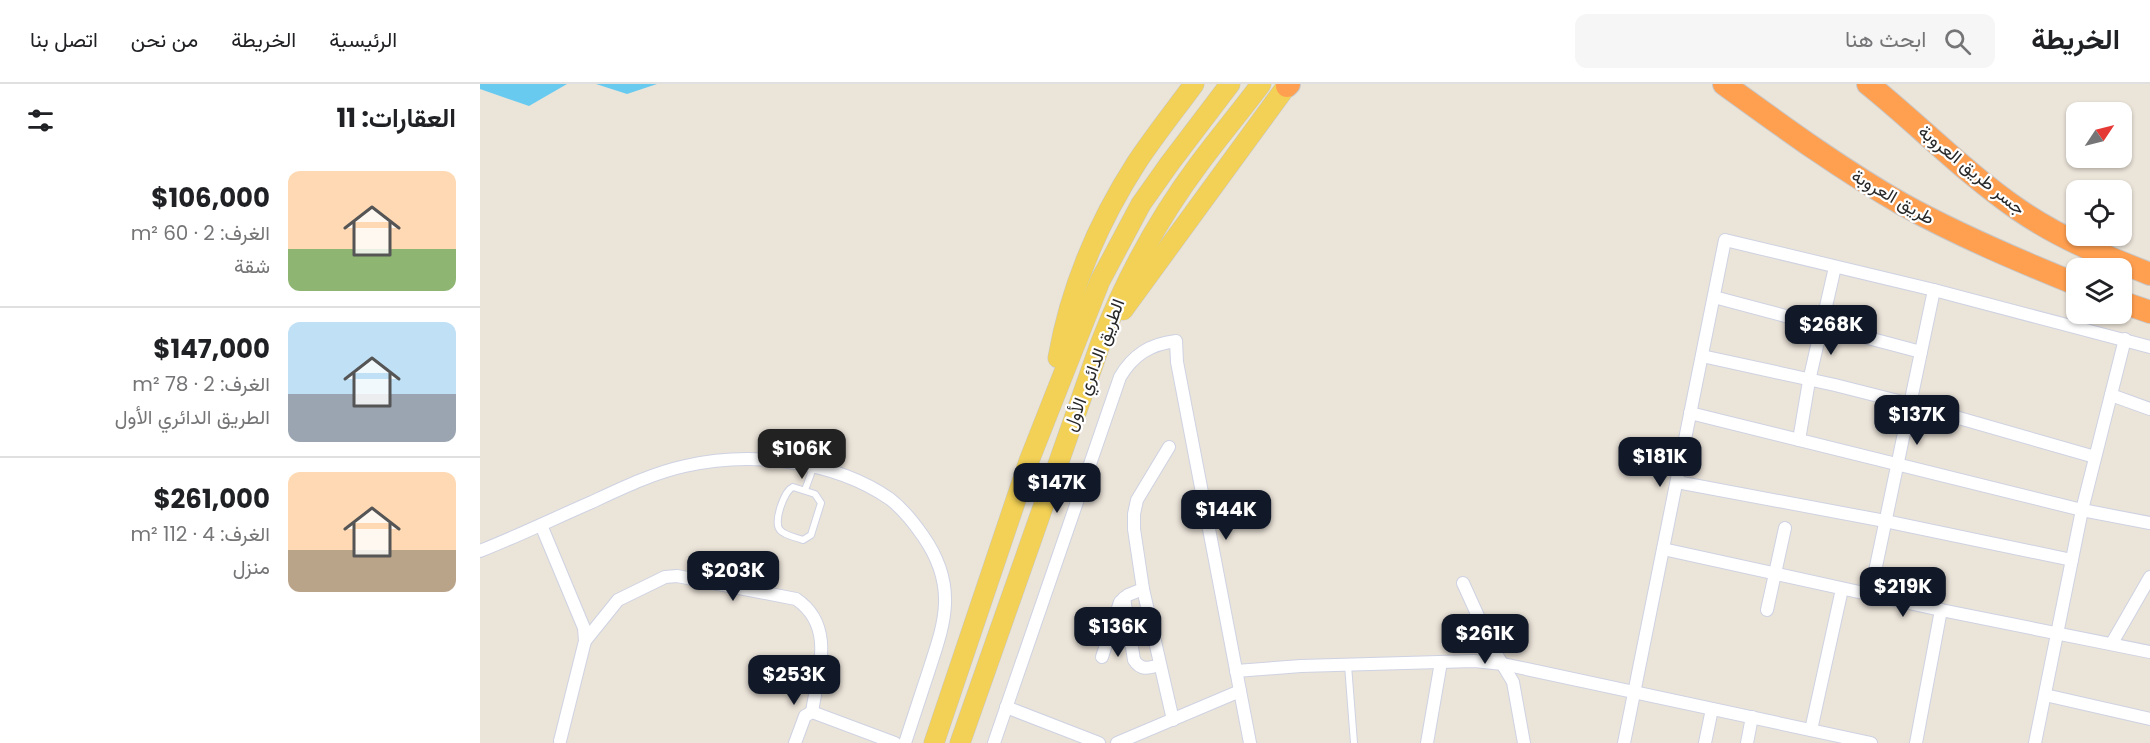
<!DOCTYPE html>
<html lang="ar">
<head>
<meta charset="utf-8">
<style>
  body { margin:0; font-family:Poppins,Vazirmatn,sans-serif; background:#f6f6f6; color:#202124; direction:rtl; height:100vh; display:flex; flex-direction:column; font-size:22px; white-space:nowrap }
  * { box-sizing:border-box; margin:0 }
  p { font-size:20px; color:#757577 }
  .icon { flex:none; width:33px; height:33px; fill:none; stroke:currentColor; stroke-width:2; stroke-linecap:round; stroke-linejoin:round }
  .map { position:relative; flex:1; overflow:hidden; direction:ltr }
  .sheet { display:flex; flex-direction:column; background:#fff; width:480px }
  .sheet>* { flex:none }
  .needle { width:39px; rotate:55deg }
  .buttons { position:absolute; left:1586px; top:18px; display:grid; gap:12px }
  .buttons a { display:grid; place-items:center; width:66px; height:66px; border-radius:12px; background:#fff; box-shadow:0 2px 4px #0004; font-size:30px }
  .price { position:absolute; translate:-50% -51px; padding:0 14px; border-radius:12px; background:#111827; color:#fff; font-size:20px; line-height:39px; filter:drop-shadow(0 2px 3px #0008) }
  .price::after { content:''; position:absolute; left:50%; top:36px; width:18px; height:14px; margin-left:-9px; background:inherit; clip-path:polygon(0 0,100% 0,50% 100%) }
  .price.active { background:#222; color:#fff }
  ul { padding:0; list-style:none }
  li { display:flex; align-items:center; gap:18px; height:150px; padding:0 24px }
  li+li { border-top:2px solid #e0e0e0 }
  li span { display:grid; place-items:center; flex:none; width:168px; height:120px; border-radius:12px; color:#555 }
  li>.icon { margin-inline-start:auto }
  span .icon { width:72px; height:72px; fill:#fffc; stroke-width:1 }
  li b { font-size:26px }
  h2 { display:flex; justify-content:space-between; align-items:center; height:72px; padding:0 24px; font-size:26px }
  header { display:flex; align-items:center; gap:36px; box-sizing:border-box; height:84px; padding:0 30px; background:#fff; border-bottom:2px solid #e0e0e0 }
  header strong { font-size:28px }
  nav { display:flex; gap:33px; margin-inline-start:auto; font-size:21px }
  .search { width:420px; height:54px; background:#f6f6f6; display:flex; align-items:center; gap:15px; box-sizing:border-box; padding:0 21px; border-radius:12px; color:#757577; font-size:22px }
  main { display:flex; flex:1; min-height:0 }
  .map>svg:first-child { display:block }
  .water { fill:#69caf0 }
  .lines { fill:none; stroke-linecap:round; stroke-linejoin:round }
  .lane-casing { stroke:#ced2e2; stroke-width:8 }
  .street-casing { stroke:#ced2e2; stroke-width:14 }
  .primary-casing { stroke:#c7c7c7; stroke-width:21 }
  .highway-casing { stroke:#c7c7c7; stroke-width:24 }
  .lane { stroke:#fff; stroke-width:6 }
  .street { stroke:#fff; stroke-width:12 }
  .primary { stroke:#f3d156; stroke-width:20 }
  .highway { stroke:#ff9f50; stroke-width:22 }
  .labels { text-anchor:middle; stroke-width:4.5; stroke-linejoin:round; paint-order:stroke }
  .street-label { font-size:18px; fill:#282828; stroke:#fff }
</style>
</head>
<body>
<header>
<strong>الخريطة</strong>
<div class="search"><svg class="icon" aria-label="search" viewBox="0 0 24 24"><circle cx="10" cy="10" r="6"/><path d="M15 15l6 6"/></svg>ابحث هنا</div>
<nav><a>الرئيسية</a><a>الخريطة</a><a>من نحن</a><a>اتصل بنا</a></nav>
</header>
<main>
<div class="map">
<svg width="1670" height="659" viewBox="0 0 1670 659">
  <rect width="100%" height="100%" fill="#ebe4d9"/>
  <!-- water -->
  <g class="water">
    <polygon points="0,0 87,0 49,22 0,5"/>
    <polygon points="116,0 177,0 147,10"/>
  </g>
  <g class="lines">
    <!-- lane casing -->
    <g class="lane-casing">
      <g id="lane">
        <path d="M 313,403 L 335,410 L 341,419 L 331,451 L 323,456 C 316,453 305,452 300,446 C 293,438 304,407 313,403 Z"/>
        <polyline points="325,406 333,384"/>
        <polyline points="868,581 874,659"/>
      </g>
    </g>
    <!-- street casing -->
    <g class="street-casing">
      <g id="street">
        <polyline points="1234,213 1441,268"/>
        <polyline points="1222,272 1355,301 1430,320 1615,373"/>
        <polyline points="1631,311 1670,325"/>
        <polyline points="1210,329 1602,426 1670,439"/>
        <polyline points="1319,356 1329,297 1355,183"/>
        <polyline points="689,363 657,416 654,430 654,445 663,505 693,636"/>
        <polyline points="1197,398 1405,437 1592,476"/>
        <polyline points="61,441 104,544 105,557 80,657"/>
        <polyline points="1183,465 1461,526 1670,568"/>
        <path d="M 0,467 C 38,452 75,434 112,418 C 142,404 173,389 205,382 C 271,367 354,376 410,415 C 423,425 434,439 443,452 C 457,472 466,496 465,520 C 464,543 456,564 449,586 C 441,610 433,635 425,659"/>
        <polyline points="983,499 1012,563 1033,598 1044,659"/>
        <polyline points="1390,511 1454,206"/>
        <path d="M 644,514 L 654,576 C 661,587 669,584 680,581"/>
        <polyline points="1287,526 1305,444"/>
        <path d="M 105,557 L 138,516 L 185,493 L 197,492 L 316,515 C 356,542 338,588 332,628"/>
        <polyline points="1632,559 1670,493"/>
        <polyline points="622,573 640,518 648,511 663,505"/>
        <polyline points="756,587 821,582 994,577 1023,580 1391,659"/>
        <polyline points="1565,611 1670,635"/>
        <polyline points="526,623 619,659"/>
        <polyline points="1331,646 1362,505"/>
        <polyline points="315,659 325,632 332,628 415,659"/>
        <path d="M 514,659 L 640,293 C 653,271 670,260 696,257 L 697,278 L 770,659"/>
        <polyline points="637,659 760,607"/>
        <polyline points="947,659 961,578"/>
        <polyline points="1144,659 1245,156 1454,206 1670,263"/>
        <polyline points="1225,659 1232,625"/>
        <polyline points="1267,659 1272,633"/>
        <polyline points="1436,659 1461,526"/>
        <polyline points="1555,659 1602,426 1645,255"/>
      </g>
    </g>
    <!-- primary casing -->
    <g class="primary-casing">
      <g id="primary">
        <polyline points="643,226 808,0"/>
        <path d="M 578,274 C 590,205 619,137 657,78 C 675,51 695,26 714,0"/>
        <polyline points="454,659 549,377 620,197 661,120 690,79 750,0"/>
        <path d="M 480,659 L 621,258 C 646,194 678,135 719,80 C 739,53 761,27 781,0"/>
      </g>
    </g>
    <!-- highway casing -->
    <g class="highway-casing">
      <g id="highway">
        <path d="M 1244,0 C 1302,42 1359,84 1422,120 C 1478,151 1537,176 1596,200"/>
        <path d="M 1388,0 C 1439,41 1485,89 1539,126 C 1580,154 1624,172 1670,190"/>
        <polyline points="807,2 809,0"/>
        <polyline points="1641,218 1670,228"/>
      </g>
    </g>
    <!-- lane -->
    <use href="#lane" class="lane"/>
    <!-- street -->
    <use href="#street" class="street"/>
    <!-- primary -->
    <use href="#primary" class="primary"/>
    <!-- highway -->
    <use href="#highway" class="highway"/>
  </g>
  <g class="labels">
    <!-- street labels -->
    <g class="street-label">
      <text transform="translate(1492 86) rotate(39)" y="6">جسر طريق العروبة</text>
      <text transform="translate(1413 113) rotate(30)" y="6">طريق العروبة</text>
      <text transform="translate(614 281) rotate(-69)" y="6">الطريق الدائري الأول</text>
    </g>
  </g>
</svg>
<div class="buttons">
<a><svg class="needle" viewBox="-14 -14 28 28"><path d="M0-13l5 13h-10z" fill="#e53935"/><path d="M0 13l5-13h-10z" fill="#757577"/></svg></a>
<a><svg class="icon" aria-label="locate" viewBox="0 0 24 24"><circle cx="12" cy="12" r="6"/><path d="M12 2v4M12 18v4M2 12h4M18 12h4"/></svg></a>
<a><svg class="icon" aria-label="layers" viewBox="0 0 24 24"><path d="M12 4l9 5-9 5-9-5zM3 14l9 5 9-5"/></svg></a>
</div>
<b class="price" style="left:1351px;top:272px">$268K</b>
<b class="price" style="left:1437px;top:362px">$137K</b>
<b class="price active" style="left:322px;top:396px">$106K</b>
<b class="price" style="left:1180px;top:404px">$181K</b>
<b class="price" style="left:577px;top:430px">$147K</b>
<b class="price" style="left:746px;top:457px">$144K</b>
<b class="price" style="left:253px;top:518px">$203K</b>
<b class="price" style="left:1423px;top:534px">$219K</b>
<b class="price" style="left:638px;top:574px">$136K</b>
<b class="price" style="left:1005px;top:581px">$261K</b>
<b class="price" style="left:314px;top:622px">$253K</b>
</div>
<section class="sheet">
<h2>العقارات: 11<svg class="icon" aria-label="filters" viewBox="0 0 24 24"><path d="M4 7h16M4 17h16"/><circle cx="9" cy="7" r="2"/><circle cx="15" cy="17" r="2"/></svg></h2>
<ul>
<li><span style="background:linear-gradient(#ffd9b3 65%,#8fb573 0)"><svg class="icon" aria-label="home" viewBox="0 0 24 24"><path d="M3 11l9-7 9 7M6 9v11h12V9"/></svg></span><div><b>$106,000</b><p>الغرف: 2 · 60 m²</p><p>شقة</p></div></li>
<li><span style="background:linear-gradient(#bfe0f5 60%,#9aa5b1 0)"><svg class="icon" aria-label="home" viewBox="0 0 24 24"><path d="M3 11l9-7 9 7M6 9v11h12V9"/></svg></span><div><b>$147,000</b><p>الغرف: 2 · 78 m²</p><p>الطريق الدائري الأول</p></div></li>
<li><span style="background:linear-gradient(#ffd9b3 65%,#b9a48a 0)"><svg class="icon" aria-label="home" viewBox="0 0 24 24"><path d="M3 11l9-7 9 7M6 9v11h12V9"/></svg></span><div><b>$261,000</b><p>الغرف: 4 · 112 m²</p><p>منزل</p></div></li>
</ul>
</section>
</main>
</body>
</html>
